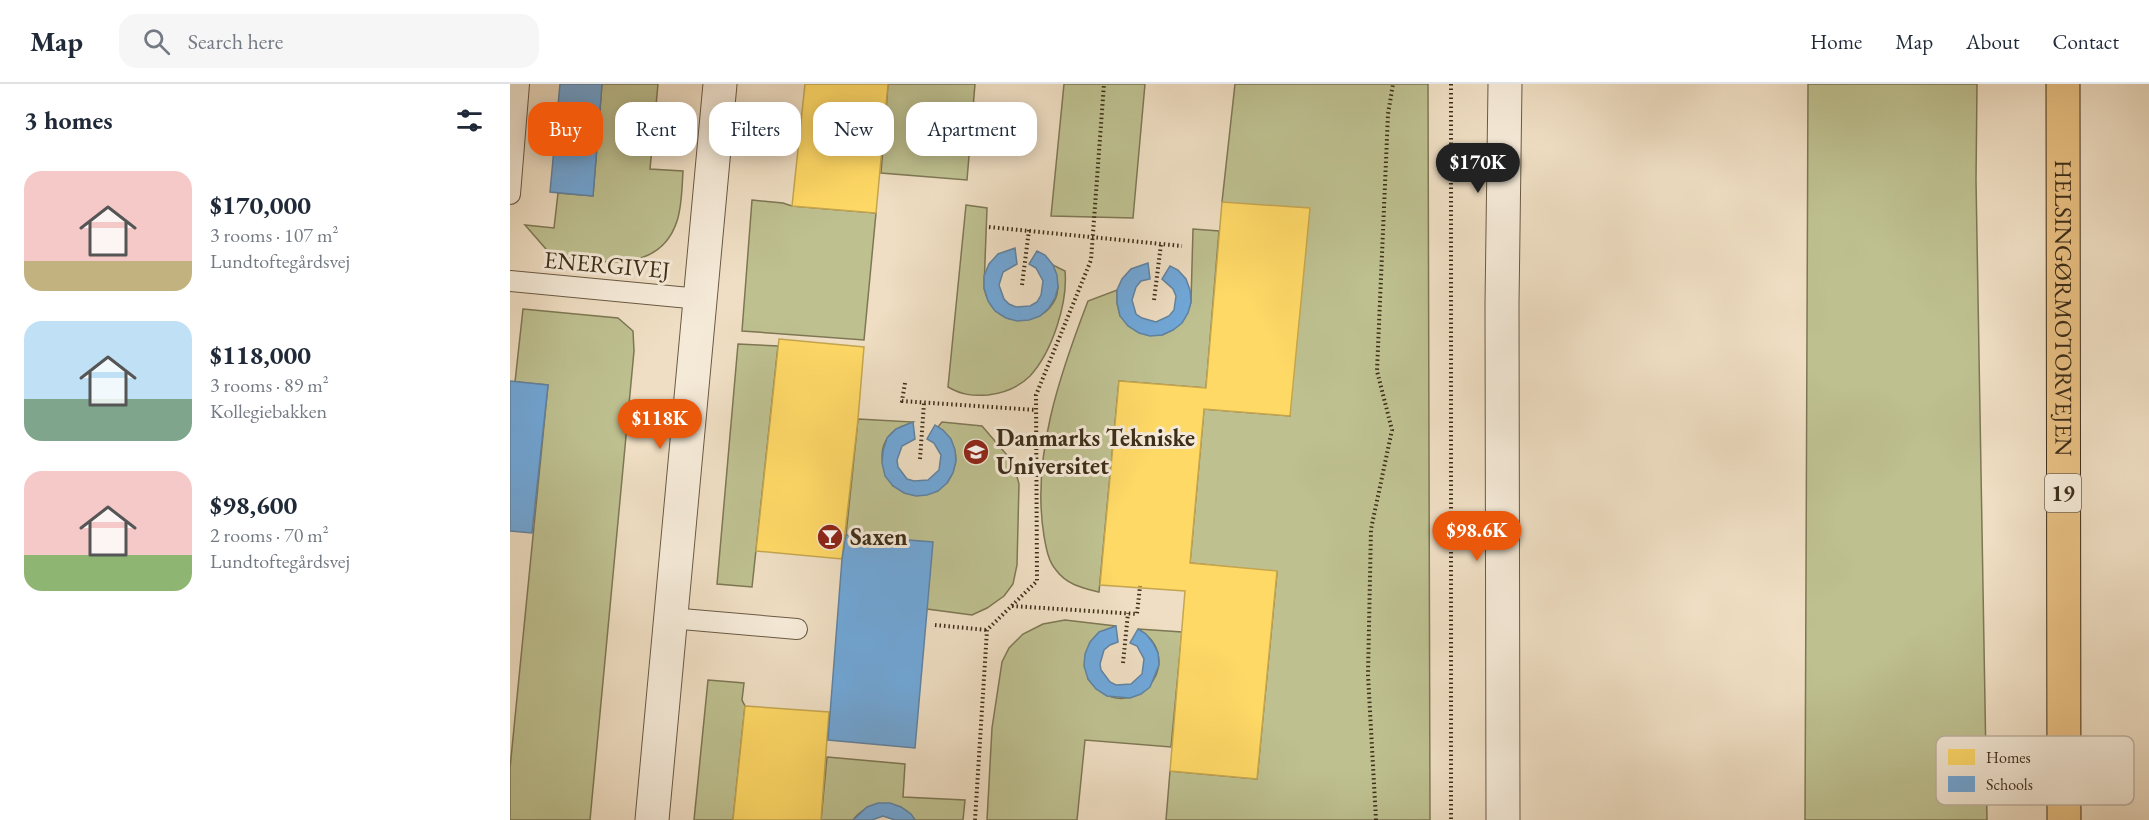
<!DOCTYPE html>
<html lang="en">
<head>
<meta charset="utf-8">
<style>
  body { margin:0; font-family:"EB Garamond",serif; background:#f6f6f7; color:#1f2937; height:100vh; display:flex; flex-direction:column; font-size:22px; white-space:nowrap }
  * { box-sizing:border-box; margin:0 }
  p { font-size:20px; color:#747a83 }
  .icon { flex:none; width:33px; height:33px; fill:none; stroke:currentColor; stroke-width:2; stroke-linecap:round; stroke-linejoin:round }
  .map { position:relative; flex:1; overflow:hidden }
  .side { display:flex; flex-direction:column; background:#fff; width:510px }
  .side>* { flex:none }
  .banner { position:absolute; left:18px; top:18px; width:570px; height:54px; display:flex; gap:12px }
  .price { position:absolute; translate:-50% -51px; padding:0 14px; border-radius:21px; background:#ea580c; color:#fff; font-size:20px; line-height:39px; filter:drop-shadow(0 2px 3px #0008) }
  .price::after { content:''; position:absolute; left:50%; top:36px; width:18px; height:14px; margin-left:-9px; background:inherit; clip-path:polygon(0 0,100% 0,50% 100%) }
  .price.active { background:#222; color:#fff }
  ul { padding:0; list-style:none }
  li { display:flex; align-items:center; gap:18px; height:150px; padding:0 24px }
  li span { display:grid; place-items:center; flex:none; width:168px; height:120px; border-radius:18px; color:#555 }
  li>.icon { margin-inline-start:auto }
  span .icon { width:72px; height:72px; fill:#fffc; stroke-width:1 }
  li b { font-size:26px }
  h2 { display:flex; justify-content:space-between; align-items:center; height:72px; padding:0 24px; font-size:26px }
  .tag { padding:0 21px; border-radius:18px; background:#fff; box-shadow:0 3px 15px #0003; font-size:21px; line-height:54px }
  .tag.active { background:#ea580c; color:#fff }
  header { display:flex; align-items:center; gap:36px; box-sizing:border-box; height:84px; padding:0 30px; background:#fff; border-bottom:2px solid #e0e1e3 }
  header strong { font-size:28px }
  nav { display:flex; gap:33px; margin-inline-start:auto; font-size:21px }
  .search { width:420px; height:54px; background:#f6f6f7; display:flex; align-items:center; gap:15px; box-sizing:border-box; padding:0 21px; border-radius:18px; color:#747a83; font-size:22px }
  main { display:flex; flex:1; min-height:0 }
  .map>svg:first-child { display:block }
  .green { fill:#bec090; stroke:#7e7754; stroke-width:1.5 }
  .homes { fill:#ffd966; stroke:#c5a64f; stroke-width:1.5 }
  .schools { fill:#6fa8dc; stroke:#6083a2; stroke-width:1.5 }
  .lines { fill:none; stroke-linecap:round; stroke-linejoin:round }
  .service-casing { stroke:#6a5a44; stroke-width:22 }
  .minor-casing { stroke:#6a5a44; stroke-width:35 }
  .tertiary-casing { stroke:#6a5a44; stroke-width:35 }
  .motorway-casing { stroke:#3e2e19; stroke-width:35 }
  .path { stroke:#3e2e19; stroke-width:4; stroke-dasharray:1.5 3; stroke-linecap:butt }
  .service { stroke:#f5ead8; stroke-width:20 }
  .minor { stroke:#f5ead8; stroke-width:33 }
  .tertiary { stroke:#f5ead8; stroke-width:33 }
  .motorway { stroke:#e8bf82; stroke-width:33 }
  .labels { text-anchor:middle; stroke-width:6; stroke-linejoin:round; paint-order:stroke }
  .shield { fill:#f5ead8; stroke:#756652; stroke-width:1.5 }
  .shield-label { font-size:22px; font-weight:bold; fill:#3e2e19 }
  .street-label { font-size:24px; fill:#3e2e19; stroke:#f5ead8 }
  .poi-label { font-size:24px; font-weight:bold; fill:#3e2e19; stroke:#f5ead8; text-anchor:start }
  .key { fill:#f5ead8; stroke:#beb29f; stroke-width:1.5 }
  .key-label { font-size:16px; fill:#3e2e19 }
</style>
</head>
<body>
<header>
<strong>Map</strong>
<div class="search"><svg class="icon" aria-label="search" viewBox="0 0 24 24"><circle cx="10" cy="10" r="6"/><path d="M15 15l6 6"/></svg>Search here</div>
<nav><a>Home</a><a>Map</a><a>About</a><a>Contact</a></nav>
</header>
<main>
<section class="side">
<h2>3 homes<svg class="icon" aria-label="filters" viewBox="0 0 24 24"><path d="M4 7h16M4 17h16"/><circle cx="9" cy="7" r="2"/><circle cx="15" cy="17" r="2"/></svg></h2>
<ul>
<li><span style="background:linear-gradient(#f6c9c9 75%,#c2b280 0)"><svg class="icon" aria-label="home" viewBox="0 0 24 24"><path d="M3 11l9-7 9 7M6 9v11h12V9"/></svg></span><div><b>$170,000</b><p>3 rooms · 107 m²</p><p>Lundtoftegårdsvej</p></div></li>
<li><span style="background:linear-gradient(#bfe0f5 65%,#7fa58c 0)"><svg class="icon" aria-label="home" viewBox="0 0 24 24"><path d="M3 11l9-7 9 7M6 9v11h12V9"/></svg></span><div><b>$118,000</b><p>3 rooms · 89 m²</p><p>Kollegiebakken</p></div></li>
<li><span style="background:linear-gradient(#f6c9c9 70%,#8fb573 0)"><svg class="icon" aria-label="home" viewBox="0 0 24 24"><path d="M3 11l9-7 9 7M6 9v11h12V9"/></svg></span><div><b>$98,600</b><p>2 rooms · 70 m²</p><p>Lundtoftegårdsvej</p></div></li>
</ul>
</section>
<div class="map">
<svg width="1639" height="736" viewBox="0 0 1639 736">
  <rect width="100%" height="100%" fill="#efdec3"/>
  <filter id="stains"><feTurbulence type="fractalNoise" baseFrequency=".00333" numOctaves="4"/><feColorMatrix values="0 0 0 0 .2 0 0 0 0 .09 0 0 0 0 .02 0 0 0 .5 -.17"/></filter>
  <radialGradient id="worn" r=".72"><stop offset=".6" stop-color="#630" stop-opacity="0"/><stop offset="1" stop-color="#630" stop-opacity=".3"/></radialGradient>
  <!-- green -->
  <g class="green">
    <path d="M 92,0 L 148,0 L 140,85 L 173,87 C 172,103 172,122 167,137 C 149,193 85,177 42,172 L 15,141 L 44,144 L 48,109 L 83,112 Z"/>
    <polygon points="378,0 465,0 457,96 371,89"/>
    <polygon points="554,0 635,0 623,134 541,132"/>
    <polygon points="725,0 918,0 920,736 656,736 660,687 747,695 767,488 680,479 694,325 780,332 712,118"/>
    <polygon points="1298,0 1467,0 1466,96 1477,736 1295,736"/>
    <polygon points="242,116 273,119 282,122 366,129 354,256 232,247"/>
    <path d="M 456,121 L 477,124 L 474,204 C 476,212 478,219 484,225 C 504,247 546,235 548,204 C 548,197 544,188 543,181 L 555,187 C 558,219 542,268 520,292 C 509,303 494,309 478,311 C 462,312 452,311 438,303 Z"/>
    <path d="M 683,145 L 709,147 L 696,304 L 609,297 L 589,508 C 573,504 557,501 546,486 C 538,477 536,463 534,452 C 521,373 550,290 578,217 L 607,206 L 607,219 L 610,232 L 652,251 C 669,244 677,235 681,218 Z"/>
    <polygon points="13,225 108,234 123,247 124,267 80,736 0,736 0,684 38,301 5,298"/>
    <polygon points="228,260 268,262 242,503 207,500"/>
    <path d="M 348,335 L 403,338 C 397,341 390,342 385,346 C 366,361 370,385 383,402 L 437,399 C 452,375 447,361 428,343 L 432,338 L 472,342 L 503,378 L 509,400 L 507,481 L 503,500 L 494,512 L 477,524 L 462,531 L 417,525 L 336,451 Z"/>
    <path d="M 555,536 L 606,542 C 573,553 580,564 578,595 C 619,649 682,577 628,545 L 672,548 L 661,663 L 575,656 L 567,736 L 477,736 L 482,644 L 492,578 L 499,564 L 513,550 L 533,540 Z"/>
    <polygon points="198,596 234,599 232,616 235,622 223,736 184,736"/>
    <path d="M 317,673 L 395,680 L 393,713 L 455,716 L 453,736 L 405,736 C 390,714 358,716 343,736 L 311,736 Z"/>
  </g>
  <!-- homes -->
  <g class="homes">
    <polygon points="295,0 378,0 366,129 282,122"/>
    <polygon points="712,118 800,124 780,332 694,325 680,479 767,487 747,695 660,687 675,507 590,501 609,297 696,304"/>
    <polygon points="269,255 354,263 348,335 332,475 246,467"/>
    <polygon points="235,622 319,628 311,736 223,736"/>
  </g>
  <!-- schools -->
  <g class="schools">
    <polygon points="50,0 92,0 83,112 40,108"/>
    <polygon points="505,164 507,180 493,188 489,201 494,215 499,220 506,223 520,222 527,218 531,211 533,197 526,184 519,180 527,167 535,171 543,181 547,191 548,203 545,214 539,224 530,232 519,236 507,237 496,234 485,227 478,217 474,204 474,192 479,180 488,170"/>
    <polygon points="638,179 640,195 631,197 626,203 622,216 626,230 632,234 646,238 659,232 664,226 666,212 663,205 652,195 660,182 668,186 676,195 680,206 681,218 678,229 672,239 663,246 652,251 640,252 629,249 618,242 610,232 607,219 607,206 612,195 621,185"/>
    <polygon points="0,297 38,301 22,449 0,447"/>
    <polygon points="403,338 405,355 392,362 387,376 388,383 397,395 404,397 418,396 429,386 431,371 424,359 417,355 425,341 433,346 441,355 445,366 446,377 443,389 437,399 428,407 417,411 406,412 394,409 383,402 375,392 372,379 373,367 377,354 386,345"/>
    <polygon points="336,451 423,458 405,664 318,656 332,475"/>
    <polygon points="606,542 608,558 600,561 594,566 590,580 591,586 600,598 606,601 621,600 632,590 634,575 627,562 620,559 628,545 636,550 643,559 648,569 649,581 640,603 631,610 620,614 597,612 586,605 578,595 574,582 575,570 580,558 589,548"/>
    <polygon points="368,719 380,719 391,723 401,730 405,736 385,736 373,732 362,736 343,736 357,723"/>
  </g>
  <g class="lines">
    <!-- service casing -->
    <g class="service-casing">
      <g id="service">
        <polyline points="0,110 9,0"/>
        <polyline points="0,197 190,215"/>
        <polyline points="160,534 287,545"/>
      </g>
    </g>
    <!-- minor casing -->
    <g class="minor-casing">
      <polyline id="minor" points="142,736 210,0"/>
    </g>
    <!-- tertiary casing -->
    <g class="tertiary-casing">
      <polyline id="tertiary" points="993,736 992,220 995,0"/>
    </g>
    <!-- motorway casing -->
    <g class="motorway-casing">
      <g id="motorway">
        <path id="s1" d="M 1553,0 L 1554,736"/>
      </g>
    </g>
    <!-- path -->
    <g class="path">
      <polyline points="941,0 941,736"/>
      <polyline points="479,143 672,162"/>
      <polyline points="512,201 519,146"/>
      <polyline points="644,216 651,160"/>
      <polyline points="395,299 392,317 526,326"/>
      <polyline points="410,375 414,319"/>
      <polyline points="502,522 627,530 630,502"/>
      <polyline points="425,541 477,546"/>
      <polyline points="613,579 618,529"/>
      <polyline points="465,736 477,546 527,497 526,311 581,176 594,0"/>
      <polyline points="866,736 858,591 861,445 882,346 867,287 878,30 883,0"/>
    </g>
    <!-- service -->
    <use href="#service" class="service"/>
    <!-- minor -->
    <use href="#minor" class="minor"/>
    <!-- tertiary -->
    <use href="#tertiary" class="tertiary"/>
    <!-- motorway -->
    <use href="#motorway" class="motorway"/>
  </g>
  <!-- icons -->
  <defs>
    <g id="university-disc" transform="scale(1.35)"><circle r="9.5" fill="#8f2418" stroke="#f5ead8"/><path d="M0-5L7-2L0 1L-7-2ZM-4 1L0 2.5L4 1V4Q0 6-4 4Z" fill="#fff"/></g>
    <g id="bar-disc" transform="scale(1.35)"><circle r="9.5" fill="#8f2418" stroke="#f5ead8"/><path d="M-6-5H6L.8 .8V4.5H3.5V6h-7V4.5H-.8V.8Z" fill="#fff"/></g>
  </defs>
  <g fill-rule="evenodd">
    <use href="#university-disc" x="466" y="368"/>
    <use href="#bar-disc" x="320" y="453"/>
  </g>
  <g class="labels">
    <!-- shield labels -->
    <rect class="shield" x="1535" y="390" width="36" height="38" rx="4.5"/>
    <g class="shield-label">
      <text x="1553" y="417">19</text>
    </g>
    <!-- street labels -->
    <g class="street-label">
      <text transform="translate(97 181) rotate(5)" y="8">ENERGIVEJ</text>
      <text dy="8" stroke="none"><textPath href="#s1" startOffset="224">HELSINGØRMOTORVEJEN</textPath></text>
    </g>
    <!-- poi labels -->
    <g class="poi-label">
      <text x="486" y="362">Danmarks Tekniske<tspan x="486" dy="28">Universitet</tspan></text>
      <text x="340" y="461">Saxen</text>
    </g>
  </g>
  <!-- legend -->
  <rect x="1426" y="652" width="198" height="69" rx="9" class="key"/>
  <rect x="1438" y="665" width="27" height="16" fill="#ffd966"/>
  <rect x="1438" y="692" width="27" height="16" fill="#6fa8dc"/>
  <g class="key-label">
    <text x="1476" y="679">Homes</text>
    <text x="1476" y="706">Schools</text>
  </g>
  <rect width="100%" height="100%" filter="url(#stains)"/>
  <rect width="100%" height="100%" fill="url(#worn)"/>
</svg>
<b class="price active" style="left:968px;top:110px">$170K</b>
<b class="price" style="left:150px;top:366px">$118K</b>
<b class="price" style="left:967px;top:478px">$98.6K</b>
<div class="banner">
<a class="tag active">Buy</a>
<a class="tag">Rent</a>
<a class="tag">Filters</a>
<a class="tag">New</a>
<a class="tag">Apartment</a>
</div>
</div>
</main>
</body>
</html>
